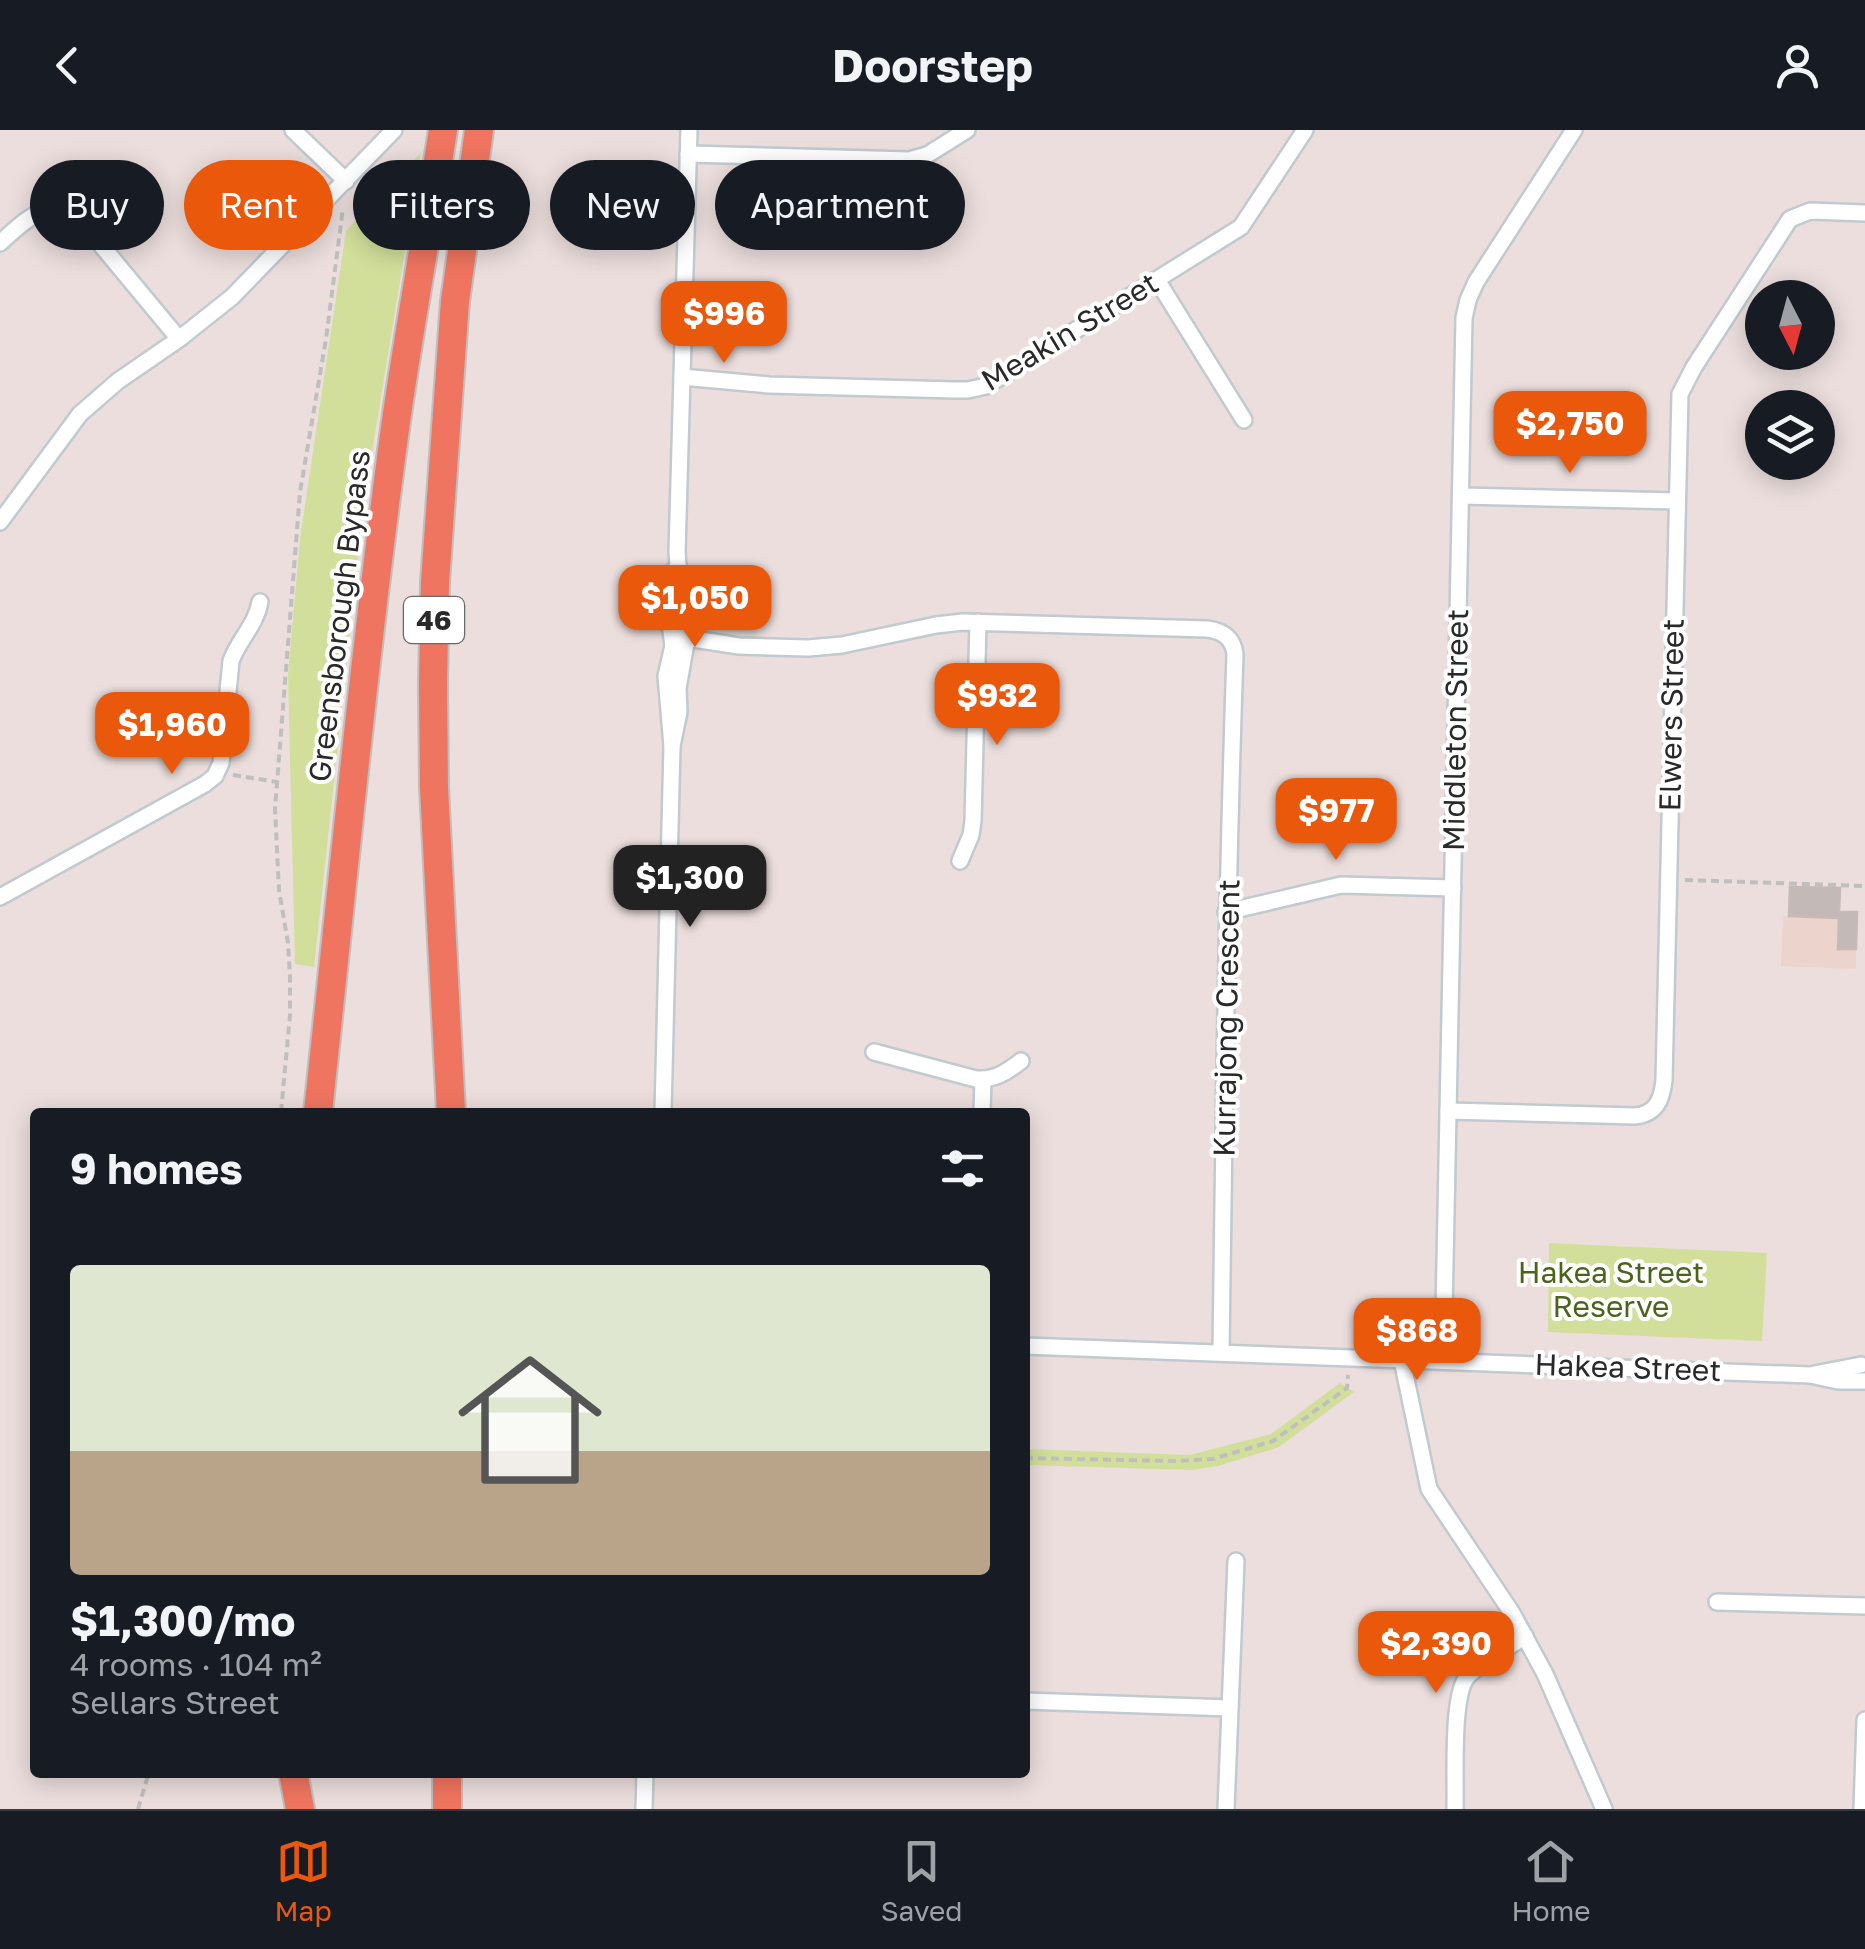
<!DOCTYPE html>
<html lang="en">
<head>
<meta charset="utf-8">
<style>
  body { margin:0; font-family:"Golos Text",sans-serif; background:#242831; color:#f1f3f6; height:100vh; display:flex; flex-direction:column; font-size:38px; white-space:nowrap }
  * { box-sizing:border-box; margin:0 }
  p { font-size:32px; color:#9ea1a6 }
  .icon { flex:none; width:55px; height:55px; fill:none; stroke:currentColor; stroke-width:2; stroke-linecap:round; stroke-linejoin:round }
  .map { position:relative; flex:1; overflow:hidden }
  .sheet { position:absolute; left:30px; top:978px; width:1000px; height:670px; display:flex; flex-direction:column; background:#171b24; border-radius:10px; box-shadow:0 5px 25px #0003 }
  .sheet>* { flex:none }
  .guide { position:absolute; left:30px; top:30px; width:1000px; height:90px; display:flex; gap:20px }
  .needle { width:65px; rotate:174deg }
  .fabs { position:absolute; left:1745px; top:150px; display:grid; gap:20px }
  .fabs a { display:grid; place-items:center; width:90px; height:90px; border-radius:50%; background:#171b24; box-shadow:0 5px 25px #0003; font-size:50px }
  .price { position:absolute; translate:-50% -85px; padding:0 22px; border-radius:20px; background:#ea580c; color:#fff; font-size:32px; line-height:65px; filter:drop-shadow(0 2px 5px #0008) }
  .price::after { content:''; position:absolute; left:50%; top:60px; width:30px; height:22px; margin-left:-15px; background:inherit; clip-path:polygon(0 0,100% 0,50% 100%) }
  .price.active { background:#222; color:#fff }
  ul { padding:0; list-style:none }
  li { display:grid; align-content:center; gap:20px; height:530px; padding:0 40px }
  li span { display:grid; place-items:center; height:310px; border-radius:10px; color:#555 }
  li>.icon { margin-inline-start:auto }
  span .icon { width:180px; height:180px; fill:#fffc; stroke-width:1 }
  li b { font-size:42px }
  h2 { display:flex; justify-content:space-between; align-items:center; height:120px; padding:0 40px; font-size:42px }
  .pill { padding:0 35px; border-radius:45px; background:#171b24; box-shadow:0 5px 25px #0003; font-size:35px; line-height:90px }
  .pill.active { background:#ea580c; color:#fff }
  header { display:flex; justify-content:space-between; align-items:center; height:130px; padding:0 40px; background:#171b24; font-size:45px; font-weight:700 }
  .menu { display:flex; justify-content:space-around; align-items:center; height:140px; border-top:2px solid #363941; background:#171b24; font-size:28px; color:#9ea1a6 }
  .menu a { display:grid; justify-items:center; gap:5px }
  .menu .active { color:#ea580c }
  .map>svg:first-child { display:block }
  .education { fill:#ecd3cc }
  .green { fill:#d1df9b }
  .building { fill:#c3bab8; stroke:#c6b9b6; stroke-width:2.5 }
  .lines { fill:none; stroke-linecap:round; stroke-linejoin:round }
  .minor-casing { stroke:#c0cad0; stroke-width:20 }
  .trunk-casing { stroke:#bfbfbf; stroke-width:32 }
  .path { stroke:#bfbfbf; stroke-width:4; stroke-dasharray:8 5; stroke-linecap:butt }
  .minor { stroke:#fff; stroke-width:15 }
  .trunk { stroke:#f07560; stroke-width:28 }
  .labels { text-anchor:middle; stroke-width:8; stroke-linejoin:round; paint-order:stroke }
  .shield { fill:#fff; stroke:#696969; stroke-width:2.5 }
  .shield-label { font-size:28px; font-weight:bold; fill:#292929 }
  .street-label { font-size:30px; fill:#292929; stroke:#fff }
  .park-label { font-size:30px; fill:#4b631d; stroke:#fff }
</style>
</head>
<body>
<header><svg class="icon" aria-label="back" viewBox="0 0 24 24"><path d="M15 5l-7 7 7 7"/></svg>Doorstep<svg class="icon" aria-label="person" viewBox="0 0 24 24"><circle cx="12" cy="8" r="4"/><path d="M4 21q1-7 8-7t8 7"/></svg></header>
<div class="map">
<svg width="1865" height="1679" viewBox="0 0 1865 1679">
  <rect width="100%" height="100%" fill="#ebdedc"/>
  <!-- education -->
  <polygon class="education" points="1783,786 1839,788 1838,819 1856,819 1856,839 1781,836"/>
  <!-- green -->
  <g class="green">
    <polygon points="421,23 364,371 314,837 295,834 288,546 300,409 346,101"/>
    <polygon points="1549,1113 1767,1123 1762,1211 1548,1202"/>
    <polygon points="1340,1253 1354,1262 1279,1317 1218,1336 1192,1340 1025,1335 1025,1319 1190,1325 1271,1304"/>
  </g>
  <!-- building -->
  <polygon class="building" points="1790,757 1840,758 1839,782 1857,782 1856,819 1838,819 1839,788 1789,786"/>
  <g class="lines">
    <!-- minor casing -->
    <g class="minor-casing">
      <g id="minor">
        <polyline points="293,0 346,51"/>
        <polyline points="688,24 909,30 927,25 967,0"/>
        <path d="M 0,113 C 24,92 44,68 77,86 L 179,209"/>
        <polyline points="1157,150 1244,290"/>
        <polyline points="682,247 769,255 954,260 968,260 986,256 1241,97 1305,0"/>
        <polyline points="1462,366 1677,371"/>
        <polyline points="0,392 80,284 118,251 179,209 232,167 394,0"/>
        <path d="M 673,516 L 681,509 L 687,508 L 739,516 L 808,518 L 842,515 L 936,495 L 963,492 L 1207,499 C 1223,501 1233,508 1235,524 C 1227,757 1224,990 1221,1223"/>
        <polyline points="672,616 679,582 678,558 687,508 682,487 677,422 689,0"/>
        <polyline points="960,731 971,705 973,691 978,492"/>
        <path d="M 0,767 L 205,654 L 215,646 L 221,633 L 231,531 C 239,509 256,495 260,472"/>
        <polyline points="1226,782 1341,755 1453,758"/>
        <path d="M 874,922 L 976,949 C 995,950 1007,942 1021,931"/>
        <path d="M 1448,981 L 1635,986 C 1656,984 1662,970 1664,950 L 1680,264 L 1694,237 L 1790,89 L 1810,81 L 1865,83"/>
        <polyline points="663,982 672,616 666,546 673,516 668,479 673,441"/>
        <polyline points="982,982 983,949"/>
        <polyline points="1025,1216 1810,1245 1838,1251 1865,1251"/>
        <polyline points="1402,1230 1429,1359 1512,1483 1545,1544 1604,1679"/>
        <polyline points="1443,1231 1464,188 1468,170 1476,152 1574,0"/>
        <polyline points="1814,1244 1861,1235"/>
        <polyline points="1717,1472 1865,1476"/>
        <polyline points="1025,1571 1230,1578"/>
        <polyline points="644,1679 645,1642"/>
        <polyline points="1226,1679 1236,1431"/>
        <path d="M 1455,1679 C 1456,1650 1451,1567 1467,1547 C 1480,1532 1508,1518 1525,1506"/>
        <polyline points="1862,1679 1865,1590"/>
      </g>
    </g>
    <!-- trunk casing -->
    <g class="trunk-casing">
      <g id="trunk">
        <path d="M 318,982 C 343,749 365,516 397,284 C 411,189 428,95 443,0"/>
        <polyline points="451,982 434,658 433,554 435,452 455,171 479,0"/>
        <polyline points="293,1642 300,1679"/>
        <polyline points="447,1642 447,1679"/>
      </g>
    </g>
    <!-- path -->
    <g class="path">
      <polyline points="233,645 277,652"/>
      <polyline points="1685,750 1865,756"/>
      <polyline points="281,982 290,885 290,846 288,813 279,760 275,679 300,362 326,209 343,78"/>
      <polyline points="1025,1328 1177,1331 1213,1329 1273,1311 1347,1258 1348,1245"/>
      <polyline points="138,1679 149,1642"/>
    </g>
    <!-- minor -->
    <use href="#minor" class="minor"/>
    <!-- trunk -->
    <use href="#trunk" class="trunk"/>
  </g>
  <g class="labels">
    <!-- shield labels -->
    <rect class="shield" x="404" y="467" width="60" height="46" rx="8"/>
    <g class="shield-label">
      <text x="434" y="500">46</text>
    </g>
    <!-- street labels -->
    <g class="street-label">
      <text transform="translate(1070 202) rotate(-31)" y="10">Meakin Street</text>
      <text transform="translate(340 486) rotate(-83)" y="10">Greensborough Bypass</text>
      <text transform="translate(1672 585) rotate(-89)" y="10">Elwers Street</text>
      <text transform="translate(1456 600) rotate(-89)" y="10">Middleton Street</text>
      <text transform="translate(1227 888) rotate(-89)" y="10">Kurrajong Crescent</text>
      <text transform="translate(1628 1238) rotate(2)" y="10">Hakea Street</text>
    </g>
    <!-- park labels -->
    <g class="park-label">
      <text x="1611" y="1153">Hakea Street<tspan x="1611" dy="34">Reserve</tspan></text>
    </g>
  </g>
</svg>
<div class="fabs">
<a><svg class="needle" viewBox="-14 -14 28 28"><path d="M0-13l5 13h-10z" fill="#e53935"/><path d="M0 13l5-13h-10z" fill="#9ea1a6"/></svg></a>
<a><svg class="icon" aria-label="layers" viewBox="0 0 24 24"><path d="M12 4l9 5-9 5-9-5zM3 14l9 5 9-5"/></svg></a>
</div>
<b class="price" style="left:724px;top:236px">$996</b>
<b class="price" style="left:1570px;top:346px">$2,750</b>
<b class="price" style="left:695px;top:520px">$1,050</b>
<b class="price" style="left:997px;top:618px">$932</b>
<b class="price" style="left:172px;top:647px">$1,960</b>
<b class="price" style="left:1336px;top:733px">$977</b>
<b class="price active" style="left:690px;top:800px">$1,300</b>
<b class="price" style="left:1417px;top:1253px">$868</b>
<b class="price" style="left:1436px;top:1566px">$2,390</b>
<div class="guide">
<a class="pill">Buy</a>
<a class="pill active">Rent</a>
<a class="pill">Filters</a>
<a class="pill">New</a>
<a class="pill">Apartment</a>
</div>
<section class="sheet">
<h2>9 homes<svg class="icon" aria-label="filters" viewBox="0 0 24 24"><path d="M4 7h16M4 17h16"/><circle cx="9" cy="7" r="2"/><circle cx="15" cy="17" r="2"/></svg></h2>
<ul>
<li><span style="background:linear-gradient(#dfe7d0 60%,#b9a48a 0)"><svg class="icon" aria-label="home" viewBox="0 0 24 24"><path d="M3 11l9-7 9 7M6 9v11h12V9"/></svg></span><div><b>$1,300/mo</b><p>4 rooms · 104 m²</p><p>Sellars Street</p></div></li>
</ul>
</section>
</div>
<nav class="menu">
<a class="active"><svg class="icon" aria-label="map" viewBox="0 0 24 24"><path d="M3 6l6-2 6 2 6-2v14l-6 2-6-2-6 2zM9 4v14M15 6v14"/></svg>Map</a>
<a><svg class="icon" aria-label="saved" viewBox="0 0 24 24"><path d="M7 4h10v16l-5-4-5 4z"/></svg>Saved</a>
<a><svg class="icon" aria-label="home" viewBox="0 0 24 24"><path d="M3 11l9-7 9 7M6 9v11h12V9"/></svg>Home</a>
</nav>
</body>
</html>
